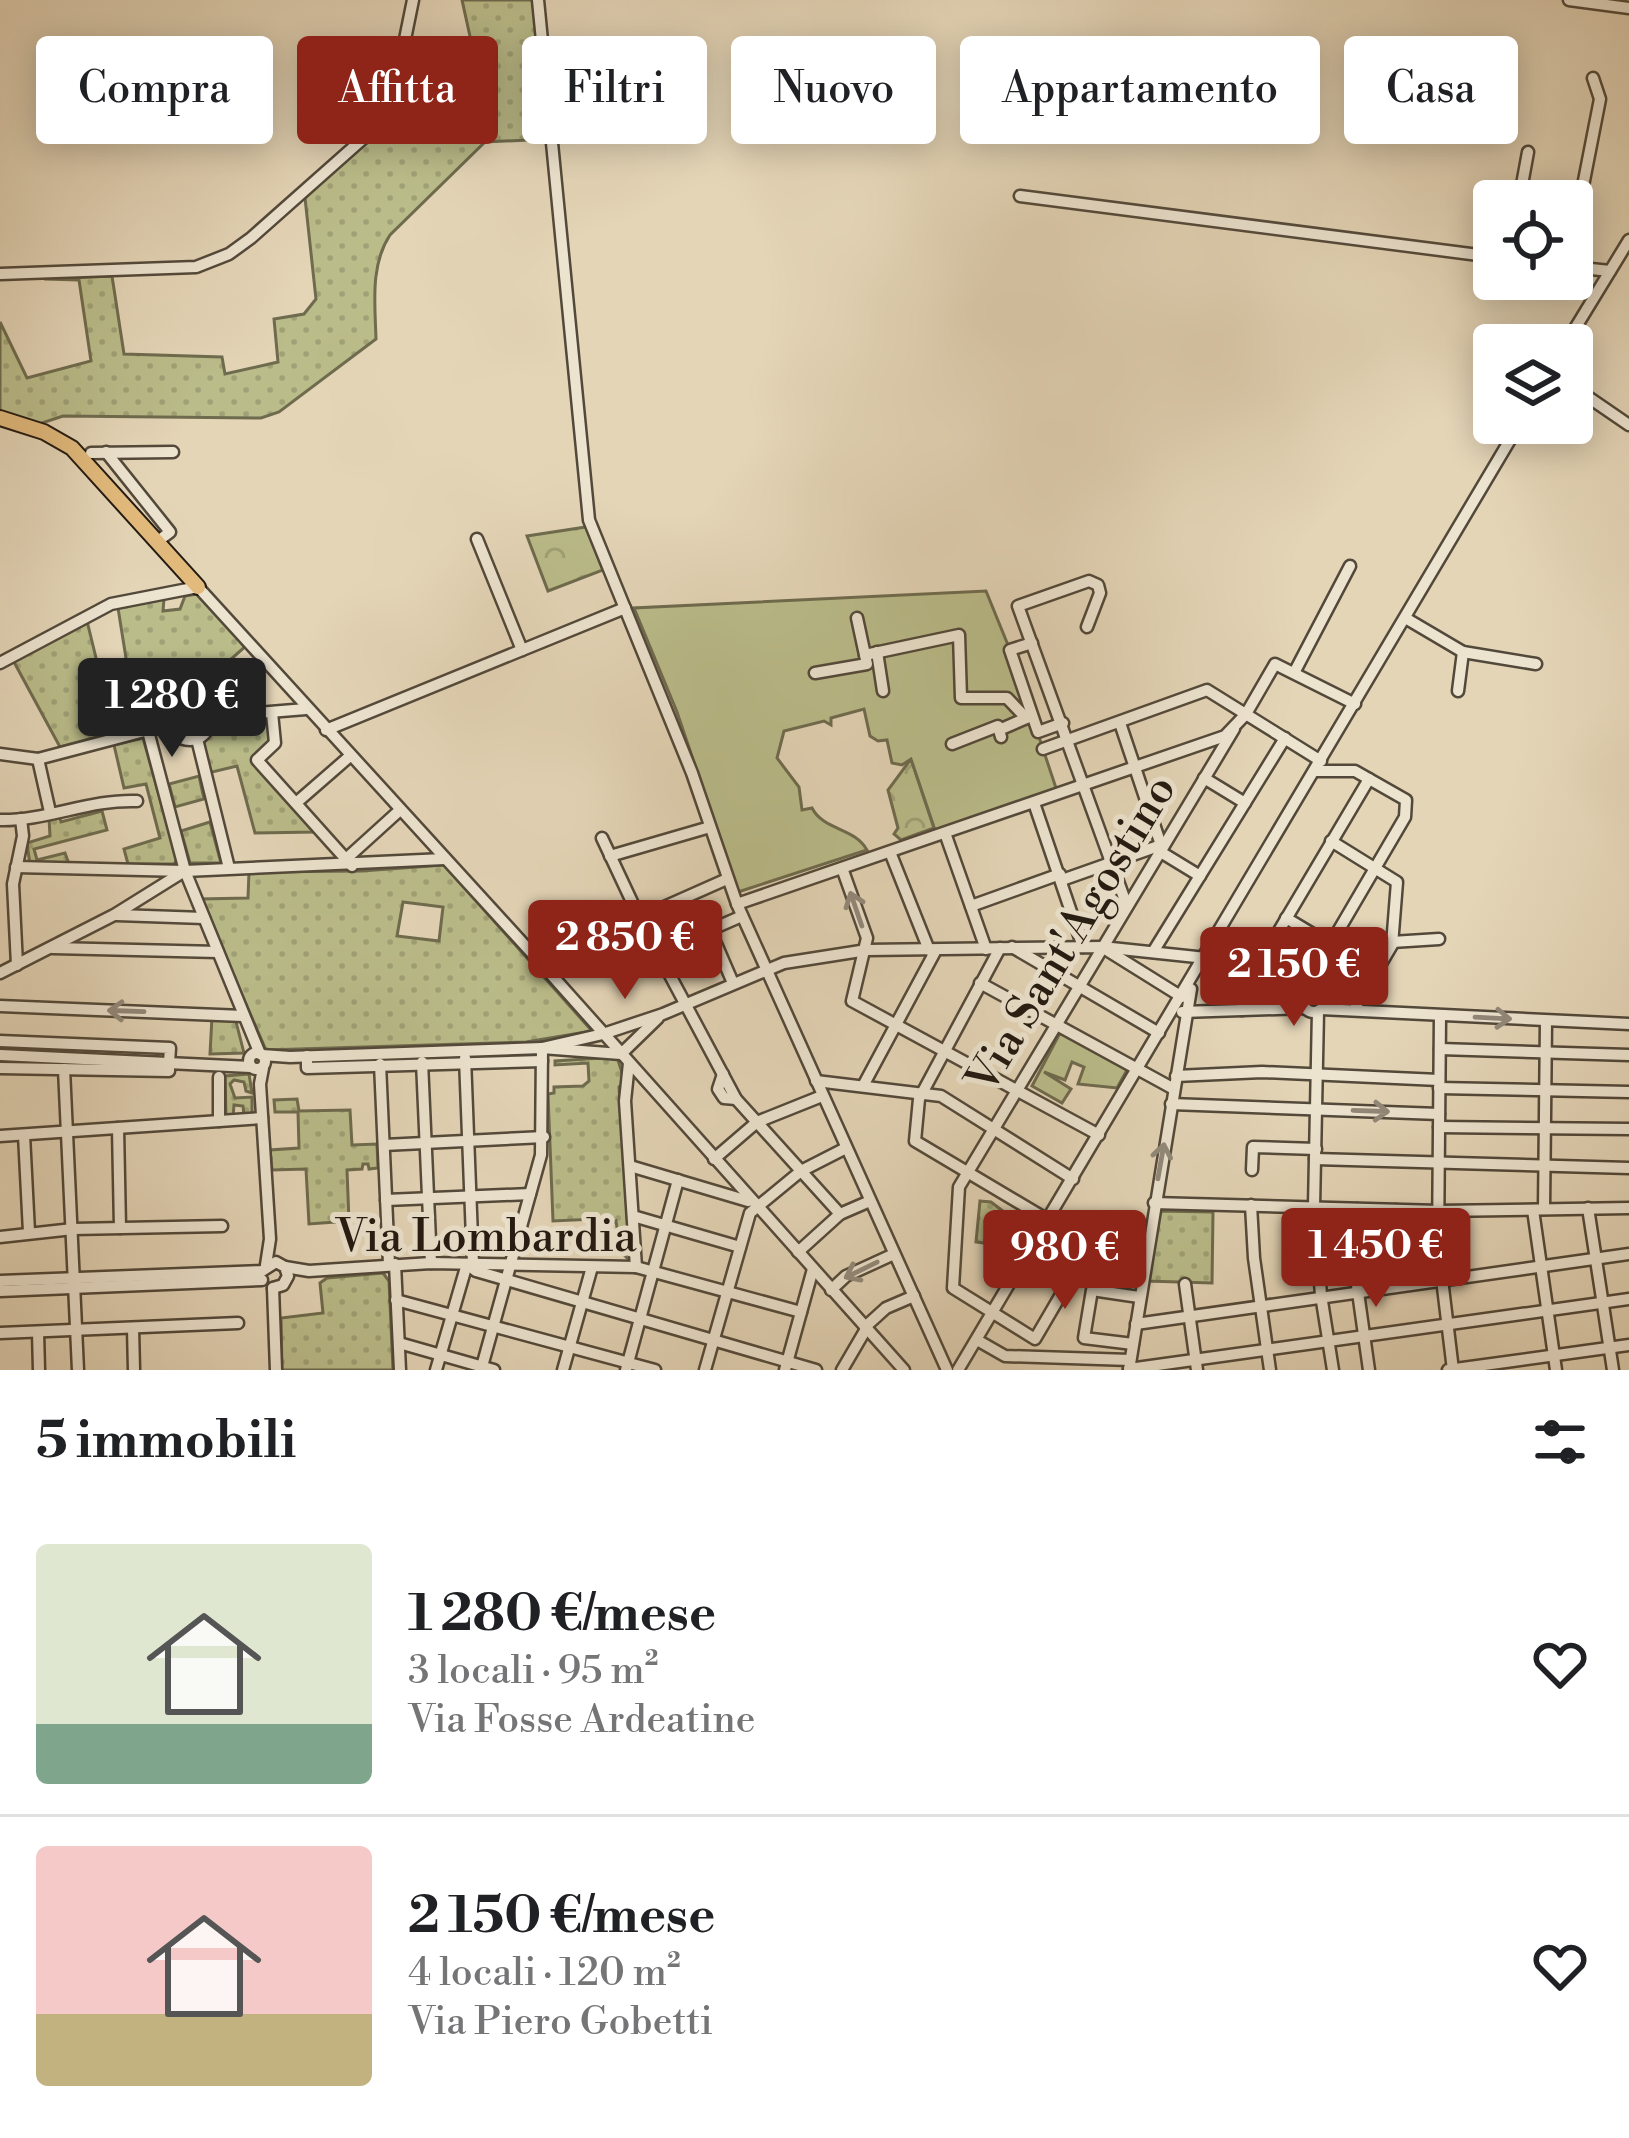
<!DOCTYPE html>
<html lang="it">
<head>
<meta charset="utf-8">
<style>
  body { margin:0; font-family:"Libre Bodoni",serif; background:#f2f2f2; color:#202124; height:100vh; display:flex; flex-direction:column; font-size:45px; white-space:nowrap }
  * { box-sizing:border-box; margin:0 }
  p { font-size:39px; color:#757577 }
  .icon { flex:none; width:66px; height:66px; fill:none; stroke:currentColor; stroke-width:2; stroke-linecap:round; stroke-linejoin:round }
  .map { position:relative; height:1370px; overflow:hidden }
  .panel { display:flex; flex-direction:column; background:#fff; flex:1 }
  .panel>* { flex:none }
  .guide { position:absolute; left:36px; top:36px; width:1557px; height:108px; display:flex; gap:24px }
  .fabs { position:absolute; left:1473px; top:180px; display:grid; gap:24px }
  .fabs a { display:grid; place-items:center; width:120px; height:120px; border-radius:12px; background:#fff; box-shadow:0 6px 30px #0003; font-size:60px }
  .price { position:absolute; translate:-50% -102px; padding:0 27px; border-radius:12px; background:#8f2418; color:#fff; font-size:39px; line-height:78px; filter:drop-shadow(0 3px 6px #0008) }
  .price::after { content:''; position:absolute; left:50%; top:72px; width:36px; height:27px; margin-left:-18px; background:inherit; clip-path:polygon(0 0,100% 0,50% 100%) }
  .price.active { background:#222; color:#fff }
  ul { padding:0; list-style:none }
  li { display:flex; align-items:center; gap:36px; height:300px; padding:0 36px }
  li+li { border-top:3px solid #e0e0e0 }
  li span { display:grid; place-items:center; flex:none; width:336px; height:240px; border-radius:12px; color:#555 }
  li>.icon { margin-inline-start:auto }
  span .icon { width:144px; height:144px; fill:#fffc; stroke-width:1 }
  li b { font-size:51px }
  h2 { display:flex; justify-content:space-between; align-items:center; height:144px; padding:0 36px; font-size:51px }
  .pill { padding:0 42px; border-radius:12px; background:#fff; box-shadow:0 6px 30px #0003; font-size:42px; line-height:108px }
  .pill.active { background:#8f2418; color:#fff }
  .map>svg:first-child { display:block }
  .grass { fill:url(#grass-dots); stroke:#6e6b4e; stroke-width:3; fill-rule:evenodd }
  .forest { fill:url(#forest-crowns); stroke:#6e6b4e; stroke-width:3 }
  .park { fill:#babc8a; stroke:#6e6b4e; stroke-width:3 }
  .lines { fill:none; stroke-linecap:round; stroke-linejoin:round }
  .minor-casing { stroke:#53493a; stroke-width:15 }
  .major-casing { stroke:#231a11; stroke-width:18 }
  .minor { stroke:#ede4d0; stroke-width:10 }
  .major { stroke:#e2ba7c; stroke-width:14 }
  .oneway { stroke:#92897a }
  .labels { text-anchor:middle; stroke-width:10; stroke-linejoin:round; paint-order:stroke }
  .street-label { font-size:45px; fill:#231a11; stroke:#ede4d0 }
</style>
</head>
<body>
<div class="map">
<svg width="1629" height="1370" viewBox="0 0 1629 1370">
  <defs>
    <pattern id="grass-dots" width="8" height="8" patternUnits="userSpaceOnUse" patternTransform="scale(3)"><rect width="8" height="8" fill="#babc8a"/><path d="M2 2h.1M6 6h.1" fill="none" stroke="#a0a176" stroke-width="1.8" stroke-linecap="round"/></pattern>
    <pattern id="forest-crowns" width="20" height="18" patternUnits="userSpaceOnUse" patternTransform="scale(3)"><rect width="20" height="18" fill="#babc8a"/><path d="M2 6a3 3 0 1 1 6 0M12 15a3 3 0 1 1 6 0" fill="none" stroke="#a0a176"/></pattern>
  </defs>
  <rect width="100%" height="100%" fill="#e4d5b7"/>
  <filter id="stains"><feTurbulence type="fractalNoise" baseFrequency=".00167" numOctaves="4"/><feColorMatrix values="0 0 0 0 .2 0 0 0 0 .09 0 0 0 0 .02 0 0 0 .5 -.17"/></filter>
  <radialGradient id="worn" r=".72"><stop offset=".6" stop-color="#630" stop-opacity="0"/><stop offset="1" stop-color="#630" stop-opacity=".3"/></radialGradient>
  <!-- grass -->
  <g class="grass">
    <path d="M 462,0 L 533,0 L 550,139 L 485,142 L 390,235 C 370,265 375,304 376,339 L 279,412 L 261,418 L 63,416 L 36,425 L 0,417 L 0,322 L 27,378 L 91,361 L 79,280 L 44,279 L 112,276 L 124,354 L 222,357 L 225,374 L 278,362 L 274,319 L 304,314 L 316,299 L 305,198 L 381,128 L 399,82 L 475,94 L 465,63 L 475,59 Z"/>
    <path d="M 197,594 L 246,646 L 213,675 L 216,682 L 205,698 C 185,691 168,696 163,719 L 60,747 L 14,662 L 87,621 L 97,662 C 106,667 118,666 126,658 L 118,608 L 164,599 L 163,611 L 180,609 L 185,596 Z"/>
    <polygon points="268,719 270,744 253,761 315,832 255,833 237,766 208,773 202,744 215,726"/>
    <polygon points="143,738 177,860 174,864 128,864 124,849 160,838 146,784 124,788 114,745"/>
    <polygon points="199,776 204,799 175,807 169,784"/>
    <polygon points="102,811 107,830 34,849 37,860 65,853 69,864 30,865 27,843 50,836 49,818 59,815 61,822"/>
    <polygon points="210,822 221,863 190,863 181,831"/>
    <path d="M 444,865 L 592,1031 L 526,1042 L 266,1050 L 200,899 L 248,898 L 249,872 L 362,871 ZM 403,902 L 443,907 L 439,941 L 397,936 Z"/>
    <polygon points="212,1017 235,1018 244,1053 210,1054"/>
    <polygon points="617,1057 625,1082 619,1087 630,1261 620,1251 624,1242 619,1241 616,1221 602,1229 602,1238 608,1238 608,1243 597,1250 595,1219 553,1221 548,1094 554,1093 554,1087 583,1086 589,1081 588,1063 555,1065 555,1061"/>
    <polygon points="249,1074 252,1093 246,1091 244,1082 234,1080 230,1084 235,1098 252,1097 252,1116 244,1116 243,1106 234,1105 233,1117 226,1117 225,1076"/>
    <polygon points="297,1099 299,1111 350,1110 352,1145 377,1144 378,1168 369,1169 368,1164 363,1164 362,1169 347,1170 349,1221 309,1224 306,1169 272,1170 270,1150 299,1148 298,1112 275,1112 274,1100"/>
    <polygon points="980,1201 991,1202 1012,1218 1010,1222 1034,1228 1031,1233 1005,1228 1000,1235 986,1235 984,1243 976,1242"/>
    <polygon points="1158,1211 1213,1212 1212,1283 1146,1281"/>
    <polygon points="383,1273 389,1281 393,1370 282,1370 281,1318 323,1313 320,1283 327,1278"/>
  </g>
  <!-- forest -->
  <g class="forest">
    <polygon points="586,527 603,570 548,591 527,536"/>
    <polygon points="911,759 934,828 901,840 894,834 898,828 888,790"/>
  </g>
  <!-- park -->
  <g class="park">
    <path d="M 986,591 L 1010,650 L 1058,794 L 937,836 L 911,759 L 902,765 L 892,763 L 887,740 L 878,741 L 870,736 L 864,709 L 831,718 L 831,725 L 824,721 L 784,731 L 777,758 L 799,787 L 802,810 L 812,808 C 824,831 854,827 867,850 L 738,892 L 677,712 L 634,608 Z"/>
    <polygon points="1060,1033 1127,1070 1117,1088 1078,1084 1084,1067 1072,1062 1065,1080 1044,1072 1071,1089 1062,1103 1032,1086"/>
  </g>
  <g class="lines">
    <!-- minor casing -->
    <g class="minor-casing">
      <g id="minor">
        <polyline points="538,0 589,520 692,773 737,904 947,1370"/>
        <polyline points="1569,0 1629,8"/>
        <polyline points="1020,196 1494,257"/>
        <polyline points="1519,201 1528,152"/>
        <polyline points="1572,242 1600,99 1593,78"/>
        <polyline points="1572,267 1610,271"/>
        <polyline points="0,274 196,267 229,254 251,238 375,128 392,103 413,0"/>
        <polyline points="1565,345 1629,240"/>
        <polyline points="1572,386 1629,425"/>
        <polyline points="106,452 170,532 158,541"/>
        <polyline points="91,453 173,452"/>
        <polyline points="477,539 522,650"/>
        <polyline points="857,618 865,655"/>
        <polyline points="1407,619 1463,652 1536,664"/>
        <polyline points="1087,627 1100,593 1098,585 1089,581 1018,606 1127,906"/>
        <polyline points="1032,643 1010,650 1038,732 1063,723"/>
        <polyline points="877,652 883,691"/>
        <polyline points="0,663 111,604 198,587 540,962 904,1370"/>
        <polyline points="815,673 867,664 865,655 959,635 961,698 1007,698 1026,718"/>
        <polyline points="1294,673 1350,566"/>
        <polyline points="1458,691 1463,652"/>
        <circle cx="190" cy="720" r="20"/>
        <polyline points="272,713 275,743 257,760 352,866"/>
        <polyline points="210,717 306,709"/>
        <polyline points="1120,723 1161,845"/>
        <polyline points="326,730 625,608"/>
        <polyline points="148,731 185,871 260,1054"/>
        <polyline points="1001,737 999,730 1029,717"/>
        <polyline points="197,739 229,868"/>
        <polyline points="952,744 998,726 999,730"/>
        <polyline points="1043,749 1207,690 1321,761"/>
        <polyline points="0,754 38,759 171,724"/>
        <polyline points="38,759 50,812"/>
        <polyline points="1204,778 1245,803"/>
        <polyline points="296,803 350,756"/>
        <polyline points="1034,803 1083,947"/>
        <path d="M 0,820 C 46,821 90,799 137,801"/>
        <polyline points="945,833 986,949"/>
        <polyline points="602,838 640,919 736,1099 840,1214"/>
        <polyline points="1331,841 1397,882 1392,945 1356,1006"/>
        <polyline points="1159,851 1200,876"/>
        <polyline points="890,852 929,950"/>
        <polyline points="610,856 710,827"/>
        <polyline points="346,859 400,810"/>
        <polyline points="16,867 185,871 444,859"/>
        <polyline points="842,868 867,938 852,1001 1099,1135"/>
        <polyline points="1062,880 1164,844"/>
        <polyline points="737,904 1225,736 1246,714 1275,664 1355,704"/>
        <polyline points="971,906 1060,874"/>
        <polyline points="117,915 204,918"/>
        <polyline points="1286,918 1378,973"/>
        <polyline points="1392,942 1439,939"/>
        <polyline points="1012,947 1159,1033"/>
        <polyline points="53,948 218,952"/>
        <polyline points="1000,948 919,1099 915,1141 1090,1245 1146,1251"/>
        <polyline points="1105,949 1182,997"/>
        <polyline points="1153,952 1285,738"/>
        <polyline points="540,962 727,879"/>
        <polyline points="17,965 13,884 23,836 21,819"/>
        <polyline points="0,973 114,915 183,872"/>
        <polyline points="733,983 710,930 742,916"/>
        <polyline points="980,983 1174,1089"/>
        <polyline points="1306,986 1405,817 1406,800 1355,771 1315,771"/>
        <circle cx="1314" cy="1000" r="12"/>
        <polyline points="0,1006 243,1016"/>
        <polyline points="1321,1009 1629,1024"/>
        <polyline points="1242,1010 1254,973 1369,779"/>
        <polyline points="1318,1011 1314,1207 1321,1295 1333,1370"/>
        <polyline points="1182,1012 1305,1008"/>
        <polyline points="1440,1016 1438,1246 1453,1370"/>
        <polyline points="0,1041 170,1048 169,1062"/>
        <polyline points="542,1048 603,1034 663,1014 784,963 867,950 1102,947 1206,958 1288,983"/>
        <polyline points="1440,1049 1629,1055"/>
        <circle cx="257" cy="1061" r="8"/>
        <polyline points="0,1055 251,1067"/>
        <polyline points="262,1055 290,1057 542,1048 621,1054 658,1018"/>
        <polyline points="307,1056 307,1068 542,1061"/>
        <polyline points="465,1058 473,1264"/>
        <polyline points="422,1062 431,1263"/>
        <polyline points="629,1063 625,1101 636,1267"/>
        <polyline points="380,1064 389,1264"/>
        <polyline points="0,1068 169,1071 169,1062"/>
        <polyline points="263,1068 260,1084 270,1239 266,1265"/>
        <polyline points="64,1069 78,1370"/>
        <polyline points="723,1074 718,1089 724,1098 736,1099"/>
        <polyline points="1176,1076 1262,1072 1439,1080"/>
        <polyline points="219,1077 219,1121"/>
        <polyline points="816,1081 941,1096 1073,1179"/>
        <polyline points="863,1086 936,950"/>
        <polyline points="1439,1088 1629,1092"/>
        <polyline points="1171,1104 1439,1114"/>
        <polyline points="1439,1127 1629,1129"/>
        <polyline points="118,1128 120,1228"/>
        <polyline points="24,1135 29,1232"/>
        <polyline points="0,1136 262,1118"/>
        <polyline points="384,1145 544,1137"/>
        <polyline points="714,1159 757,1122 822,1096"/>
        <polyline points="1315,1159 1629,1168"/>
        <polyline points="630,1166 748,1201"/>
        <polyline points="1252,1170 1253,1147 1316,1149"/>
        <polyline points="386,1200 530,1194"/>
        <polyline points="1154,1203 1439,1211 1629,1208"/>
        <polyline points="1251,1205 1254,1258 1270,1370"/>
        <polyline points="1588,1208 1613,1370"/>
        <polyline points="1357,1209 1355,1271 1369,1370"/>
        <polyline points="1544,1209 1546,1021"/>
        <polyline points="1533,1210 1556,1370"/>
        <polyline points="633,1216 740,1247"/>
        <polyline points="0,1237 73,1229 222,1226"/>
        <polyline points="1090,1245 1035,1339 953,1288 959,1187 1234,729"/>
        <polyline points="798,1252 840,1214 870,1201"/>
        <polyline points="395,1264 400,1370"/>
        <polyline points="285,1267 309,1271 431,1263 636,1267 801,1312"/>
        <polyline points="0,1281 262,1271 276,1262 285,1267 288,1276 283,1285 273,1288"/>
        <polyline points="1185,1284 1197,1370"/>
        <polyline points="1395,1285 1396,1210"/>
        <polyline points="273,1288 276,1370"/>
        <polyline points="831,1290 846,1276 894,1254"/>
        <polyline points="0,1291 262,1280"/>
        <polyline points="396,1300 655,1370"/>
        <polyline points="1136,1324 1629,1254"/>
        <polyline points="865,1327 886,1308 914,1296"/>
        <polyline points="133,1328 134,1370"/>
        <polyline points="38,1332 39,1370"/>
        <polyline points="0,1333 238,1323"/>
        <polyline points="977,1340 1005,1356 1130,1360"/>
        <polyline points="399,1343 494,1370"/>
        <polyline points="1133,1344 1084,1338 1092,1290 1139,1297"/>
        <polyline points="1129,1369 1629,1299"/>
        <polyline points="436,1370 467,1264 476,1271 816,1370"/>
        <polyline points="481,1370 541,1155 542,1048"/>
        <polyline points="563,1370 592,1267"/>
        <polyline points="626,1370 678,1180"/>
        <polyline points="705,1370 750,1213 801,1171 846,1148"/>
        <polyline points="785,1370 813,1269"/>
        <polyline points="842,1370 866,1329"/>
        <polyline points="958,1370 1520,423"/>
        <polyline points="1129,1370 1191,989"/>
        <polyline points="1448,1370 1629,1345"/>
      </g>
    </g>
    <!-- major casing -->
    <g class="major-casing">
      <polyline id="major" points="0,418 44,432 72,448 198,587"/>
    </g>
    <!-- minor -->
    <use href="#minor" class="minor"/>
    <!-- major -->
    <use href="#major" class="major"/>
  </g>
  <!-- one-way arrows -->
  <defs><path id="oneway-shaft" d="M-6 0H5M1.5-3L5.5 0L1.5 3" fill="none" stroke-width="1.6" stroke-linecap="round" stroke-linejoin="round" transform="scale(3)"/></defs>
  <g class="oneway">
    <use href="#oneway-shaft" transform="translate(856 909) rotate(-109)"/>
    <use href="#oneway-shaft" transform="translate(126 1011) rotate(-178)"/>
    <use href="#oneway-shaft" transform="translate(1493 1018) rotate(3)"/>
    <use href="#oneway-shaft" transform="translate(1371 1111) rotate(2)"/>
    <use href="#oneway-shaft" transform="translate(1161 1161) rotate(-80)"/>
    <use href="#oneway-shaft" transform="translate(861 1270) rotate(154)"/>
  </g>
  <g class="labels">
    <!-- street labels -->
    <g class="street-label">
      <text transform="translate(1070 933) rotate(-59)" y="16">Via Sant'Agostino</text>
      <text x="486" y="1251">Via Lombardia</text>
    </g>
  </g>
  <rect width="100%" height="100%" filter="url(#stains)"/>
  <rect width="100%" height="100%" fill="url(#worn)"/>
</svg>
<div class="fabs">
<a><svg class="icon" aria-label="locate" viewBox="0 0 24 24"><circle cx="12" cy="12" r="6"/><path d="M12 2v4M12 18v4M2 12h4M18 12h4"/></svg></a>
<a><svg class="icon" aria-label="layers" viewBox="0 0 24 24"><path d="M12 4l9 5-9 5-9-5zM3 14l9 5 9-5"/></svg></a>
</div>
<b class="price active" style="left:172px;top:760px">1 280 €</b>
<b class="price" style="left:625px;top:1002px">2 850 €</b>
<b class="price" style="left:1294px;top:1029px">2 150 €</b>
<b class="price" style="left:1376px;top:1310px">1 450 €</b>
<b class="price" style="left:1065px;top:1312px">980 €</b>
<div class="guide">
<a class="pill">Compra</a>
<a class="pill active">Affitta</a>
<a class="pill">Filtri</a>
<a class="pill">Nuovo</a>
<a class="pill">Appartamento</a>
<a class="pill">Casa</a>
</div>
</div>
<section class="panel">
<h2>5 immobili<svg class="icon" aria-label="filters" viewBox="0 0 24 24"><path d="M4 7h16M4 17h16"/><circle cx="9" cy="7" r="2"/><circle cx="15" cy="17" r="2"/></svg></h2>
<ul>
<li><span style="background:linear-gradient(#dfe7d0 75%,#7fa58c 0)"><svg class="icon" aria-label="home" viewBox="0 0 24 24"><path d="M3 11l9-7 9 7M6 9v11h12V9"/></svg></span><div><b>1 280 €/mese</b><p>3 locali · 95 m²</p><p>Via Fosse Ardeatine</p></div><svg class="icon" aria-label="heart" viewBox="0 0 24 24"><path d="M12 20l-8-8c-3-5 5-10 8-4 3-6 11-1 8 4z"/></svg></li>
<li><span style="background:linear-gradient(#f6c9c9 70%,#c2b280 0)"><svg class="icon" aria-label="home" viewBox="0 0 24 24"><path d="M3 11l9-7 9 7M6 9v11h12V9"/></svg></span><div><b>2 150 €/mese</b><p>4 locali · 120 m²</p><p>Via Piero Gobetti</p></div><svg class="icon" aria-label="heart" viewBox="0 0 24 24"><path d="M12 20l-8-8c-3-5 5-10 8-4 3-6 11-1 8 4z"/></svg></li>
</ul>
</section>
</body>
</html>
